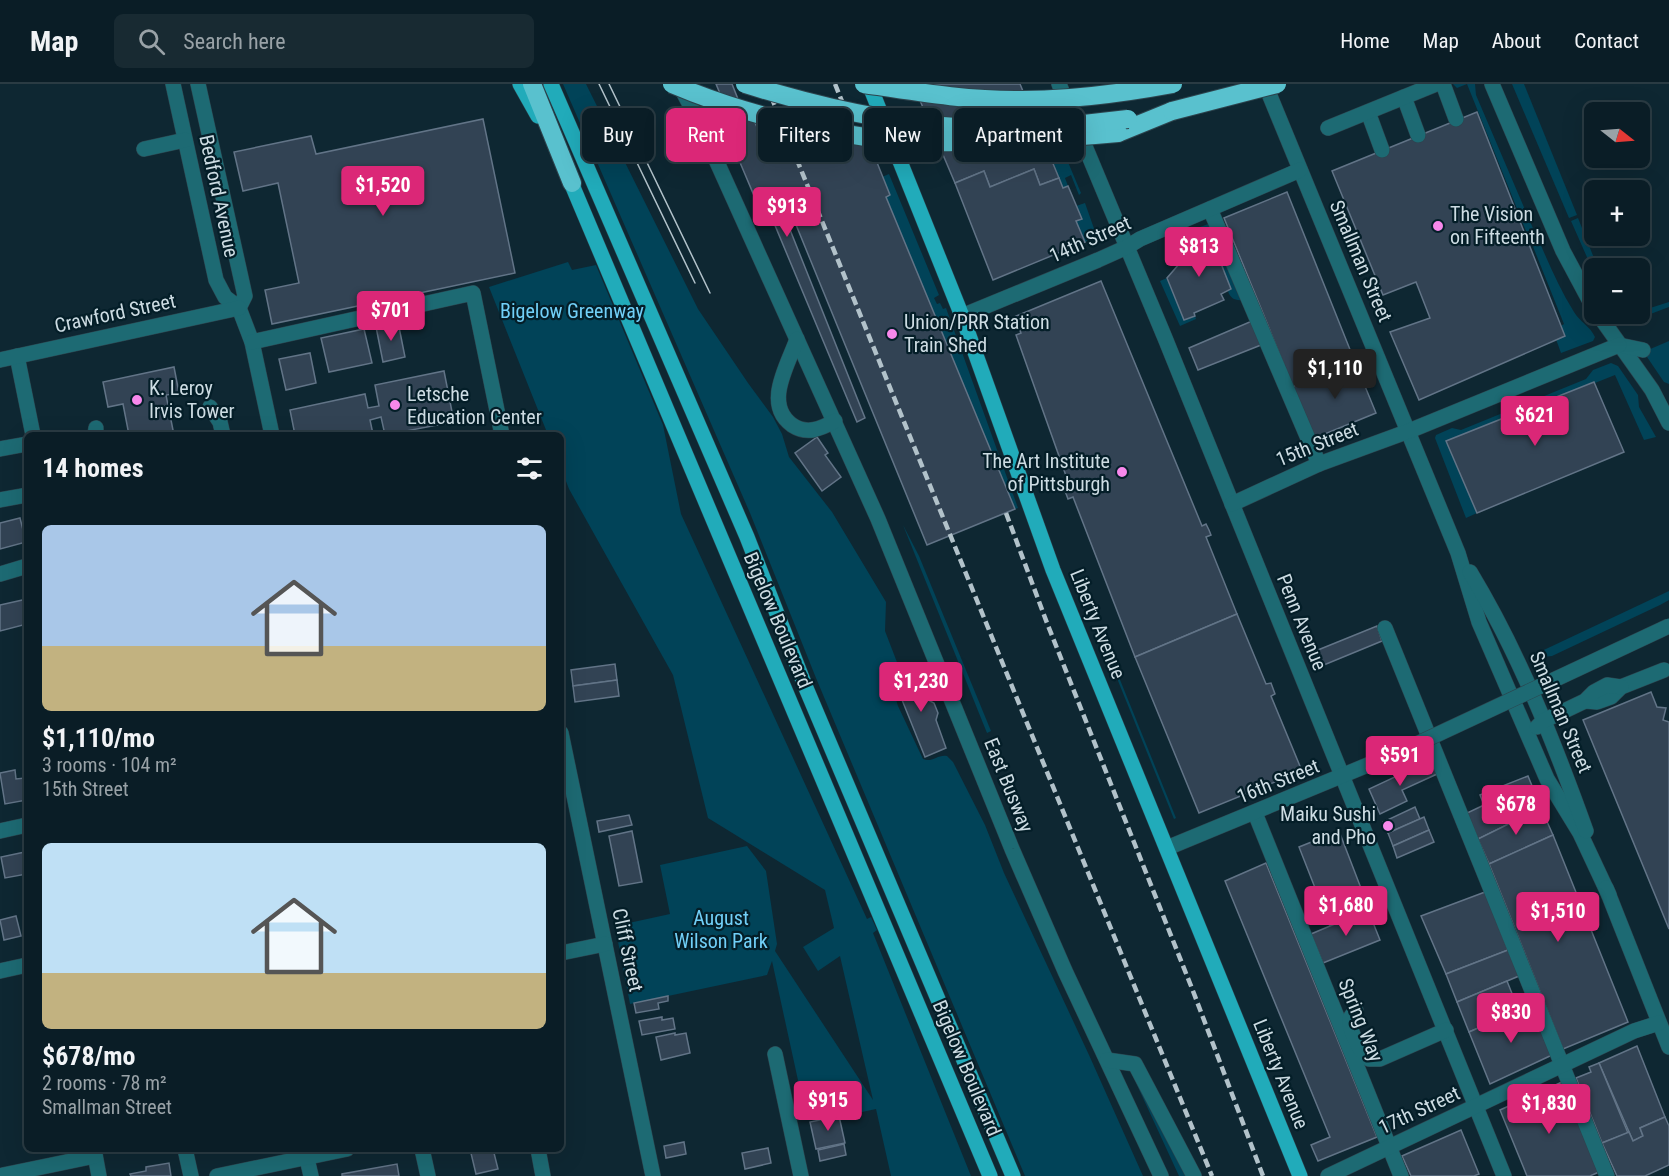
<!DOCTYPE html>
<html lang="en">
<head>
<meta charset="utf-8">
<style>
  body { margin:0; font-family:"Roboto Condensed",sans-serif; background:#182a32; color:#f1f3f6; height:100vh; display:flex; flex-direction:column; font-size:22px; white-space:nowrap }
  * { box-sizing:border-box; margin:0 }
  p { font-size:20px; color:#99a2a7 }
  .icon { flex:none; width:33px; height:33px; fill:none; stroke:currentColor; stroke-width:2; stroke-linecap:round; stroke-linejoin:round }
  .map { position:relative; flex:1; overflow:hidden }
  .details { position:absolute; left:24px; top:348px; width:540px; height:720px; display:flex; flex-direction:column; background:#0a1d26; border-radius:9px; box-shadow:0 6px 24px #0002,0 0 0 2px #2a3b43 }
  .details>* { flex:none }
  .top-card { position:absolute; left:582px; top:24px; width:570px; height:54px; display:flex; gap:12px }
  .needle { width:39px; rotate:107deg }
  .fabs { position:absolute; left:1584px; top:18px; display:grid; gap:12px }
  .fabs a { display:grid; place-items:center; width:66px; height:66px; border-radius:9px; background:#0a1d26; box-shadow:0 6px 24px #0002,0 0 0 2px #2a3b43; font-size:30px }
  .price { position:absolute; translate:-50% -51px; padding:0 14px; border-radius:6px; background:#db2777; color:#fff; font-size:20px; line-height:39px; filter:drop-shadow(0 2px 3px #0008) }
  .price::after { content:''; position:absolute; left:50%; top:36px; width:18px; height:14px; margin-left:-9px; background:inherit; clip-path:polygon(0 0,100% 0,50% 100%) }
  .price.active { background:#222; color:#fff }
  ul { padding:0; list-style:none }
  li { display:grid; align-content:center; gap:12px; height:318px; padding:0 18px }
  li span { display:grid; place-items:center; height:186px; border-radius:9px; color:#555 }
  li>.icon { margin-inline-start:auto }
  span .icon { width:108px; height:108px; fill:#fffc; stroke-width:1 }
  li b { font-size:26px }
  h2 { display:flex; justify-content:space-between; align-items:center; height:72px; padding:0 18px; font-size:26px }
  .pill { padding:0 21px; border-radius:9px; background:#0a1d26; box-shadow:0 6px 24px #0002,0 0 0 2px #2a3b43; font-size:21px; line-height:54px }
  .pill.active { background:#db2777; color:#fff }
  header { display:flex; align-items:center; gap:36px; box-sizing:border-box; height:84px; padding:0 30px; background:#0a1d26; border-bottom:2px solid #2a3b43 }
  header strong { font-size:28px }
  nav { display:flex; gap:33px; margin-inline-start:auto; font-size:21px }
  .search { width:420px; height:54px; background:#182a32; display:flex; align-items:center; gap:15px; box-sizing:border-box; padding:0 21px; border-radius:9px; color:#99a2a7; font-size:22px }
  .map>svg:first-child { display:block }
  .green { fill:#014358 }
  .building { fill:#324354; stroke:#627487; stroke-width:1.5 }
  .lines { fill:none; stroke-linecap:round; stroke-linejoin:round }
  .minor-casing { stroke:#2d444e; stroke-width:16 }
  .major-casing { stroke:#2d444e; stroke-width:16 }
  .highway-casing { stroke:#2d444e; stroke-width:20 }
  .minor { stroke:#1d6a73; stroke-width:15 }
  .major { stroke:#21abba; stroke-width:15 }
  .highway { stroke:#59c1ce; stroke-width:18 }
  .tram { stroke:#b2c2ca; stroke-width:1.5 }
  .rail { stroke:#b2c2ca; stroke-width:4.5; stroke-dasharray:9 4.5; stroke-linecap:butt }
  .minor-bridge-casing { stroke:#2d444e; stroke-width:16; stroke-linecap:butt }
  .highway-bridge-casing { stroke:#2d444e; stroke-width:20; stroke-linecap:butt }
  .minor-bridge { stroke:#1d6a73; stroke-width:15 }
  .highway-bridge { stroke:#59c1ce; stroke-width:18 }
  .poi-dot { fill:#f788eb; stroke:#041e28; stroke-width:2 }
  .labels { text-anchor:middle; stroke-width:4.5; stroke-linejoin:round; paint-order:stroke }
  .street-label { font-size:20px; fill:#cddce3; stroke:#041e28 }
  .poi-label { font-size:20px; fill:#cddce3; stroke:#041e28; text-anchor:start }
  .park-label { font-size:20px; fill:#71d0f8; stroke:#041e28 }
</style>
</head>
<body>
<header>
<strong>Map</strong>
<div class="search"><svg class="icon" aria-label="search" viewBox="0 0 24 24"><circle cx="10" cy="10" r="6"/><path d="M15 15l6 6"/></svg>Search here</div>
<nav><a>Home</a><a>Map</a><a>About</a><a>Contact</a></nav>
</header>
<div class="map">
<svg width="1669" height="1092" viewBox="0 0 1669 1092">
  <rect width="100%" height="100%" fill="#0e2732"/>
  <!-- green -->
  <g class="green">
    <path d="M 563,0 L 586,0 L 698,225 L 748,299 L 773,333 L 782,350 L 789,373 L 832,428 L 886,518 L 885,547 L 900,586 L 889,593 L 898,622 L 923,675 C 932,679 938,670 947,672 L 953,678 L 985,741 L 1004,789 L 1089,971 L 1143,1092 L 1025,1092 L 816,594 L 750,429 Z"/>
    <polygon points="1453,0 1475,0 1476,11 1535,149 1528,152 1467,0 1457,4"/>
    <polygon points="1512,0 1524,0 1577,131 1569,134"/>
    <polygon points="1065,71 1081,109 1079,111 1071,91 1065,94 1068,102 1063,104 1052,77"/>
    <polygon points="889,90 939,211 934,214 937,220 940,219 943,225 946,224 1018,424 1015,425 886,113 890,111 882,93"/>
    <polygon points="1085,119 1097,153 1085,158 1076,137 1082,135 1076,122"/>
    <polygon points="1578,134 1598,184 1594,184 1594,189 1571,137"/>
    <path d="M 1208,140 L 1243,216 C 1235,217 1230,214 1228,207 L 1231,205 L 1206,146 L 1199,148 L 1197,159 L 1192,146 Z"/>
    <path d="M 1537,152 C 1548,178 1559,204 1574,228 C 1580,238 1590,242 1595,253 L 1593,257 L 1561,269 L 1553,247 L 1564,240 L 1530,155 Z"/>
    <polygon points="568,178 572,186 596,181 663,341 681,430 867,835 871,833 877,846 873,849 971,1092 891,1092 876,1025 834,1034 809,1008 801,1010 772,877 767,891 630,920 615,842 670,830 660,781 747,762 766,787 777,860 775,867 873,1016 840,872 818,887 803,863 834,844 825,806 708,734 673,591 569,405 561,384 561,351 548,351 489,203"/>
    <polygon points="1167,194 1184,236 1195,232 1196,235 1180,242 1160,197"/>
    <polygon points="1640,203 1647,225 1669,218 1669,223 1624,240 1615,230 1640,230"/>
    <polygon points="1669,257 1669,300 1664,298 1645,270 1648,266"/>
    <polygon points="1611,279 1618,282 1638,311 1639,323 1656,353 1644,356 1615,291 1447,358 1477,429 1466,434 1435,354 1436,351 1452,344 1461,346 1586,295 1593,286"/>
    <polygon points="903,441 919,472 991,647 987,649"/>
    <polygon points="1669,507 1669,516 1660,521 1552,572 1534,574 1531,572"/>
    <polygon points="1114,581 1176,734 1174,735 1112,582"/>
    <polygon points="1131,988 1186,1092 1179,1092"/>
  </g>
  <!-- building -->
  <g class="building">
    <polygon points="716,0 732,0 865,334 857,338"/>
    <polygon points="913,0 1020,0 1059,94 1040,101 1034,85 990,103 984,87 955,99"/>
    <polygon points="1477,28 1565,252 1419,316 1390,248 1430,234 1416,198 1383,211 1332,87"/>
    <polygon points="752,32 761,52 788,41 796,59 825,48 833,67 858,57 870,61 890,111 886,113 1015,425 927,461 792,131 766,140 725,43"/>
    <polygon points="483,35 515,189 272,240 265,206 299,199 278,99 243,107 234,68 311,52 316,70"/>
    <polygon points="1034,85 1040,101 1059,94 1063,104 1068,102 1082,135 1076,137 1085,158 993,196 955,99 984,87 990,103"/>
    <polygon points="1287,108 1355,278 1293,303 1224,134"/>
    <polygon points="1201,146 1206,146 1209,149 1231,205 1221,210 1224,216 1194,229 1195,232 1184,236 1167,194 1199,157 1198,149"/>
    <polygon points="1101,197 1202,442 1206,440 1209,446 1211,451 1206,453 1237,530 1135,573 1073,413 1068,415 1064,404 1070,403 1016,251 1021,249 1014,233"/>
    <polygon points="1252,237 1261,261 1198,286 1189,264"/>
    <polygon points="398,238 405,273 383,278 376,243"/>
    <polygon points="364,245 372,279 329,288 321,254"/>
    <polygon points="310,269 316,299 286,306 279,275"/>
    <polygon points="1355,278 1376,329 1315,354 1293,303"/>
    <polygon points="174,283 179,309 166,311 174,351 129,351 123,320 108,323 103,298"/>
    <polygon points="444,287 454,338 385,351 381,333 370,336 373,350 295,351 290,326 365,310 368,324 379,322 375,301"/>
    <polygon points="1594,298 1624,368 1477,429 1446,357"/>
    <polygon points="817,353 828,369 825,371 841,393 822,407 795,369"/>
    <polygon points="20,434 26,458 0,465 0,439"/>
    <polygon points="27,515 27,540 0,547 0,521"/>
    <polygon points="1237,530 1266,600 1271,599 1275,610 1271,612 1302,687 1199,729 1135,573"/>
    <polygon points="1377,542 1382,557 1319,583 1313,568"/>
    <polygon points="615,580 617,596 573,602 571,586"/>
    <polygon points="917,587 928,616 934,619 938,629 936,636 946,664 925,673 894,596"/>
    <polygon points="617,596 619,612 575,618 573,602"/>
    <polygon points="1651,608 1657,623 1666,624 1663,636 1669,638 1669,845 1583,636"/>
    <polygon points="1431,676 1437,690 1402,706 1407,717 1380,730 1369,705"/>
    <polygon points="15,686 16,695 25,694 27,716 5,720 0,689"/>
    <polygon points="1528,692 1541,724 1478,755 1467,729 1484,721 1480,711"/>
    <polygon points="1415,723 1420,735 1388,749 1383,738"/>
    <polygon points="1541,724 1553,751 1489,780 1478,755"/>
    <polygon points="629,731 632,741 599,748 597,737"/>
    <polygon points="1424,733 1429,746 1393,762 1388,749"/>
    <polygon points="1429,746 1434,758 1397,774 1393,762"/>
    <polygon points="632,747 642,798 619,802 609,752"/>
    <polygon points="1339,747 1364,812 1354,816 1359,830 1330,842 1299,763"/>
    <polygon points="1553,751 1628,938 1563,965 1489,780"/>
    <polygon points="25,768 27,790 5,794 1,773"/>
    <polygon points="1266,779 1377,1053 1318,1077 1311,1061 1330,1053 1225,797"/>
    <polygon points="1485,808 1508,866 1446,890 1421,832"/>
    <polygon points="1368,826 1380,856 1323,879 1311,850"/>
    <polygon points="16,832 21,852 4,856 0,836"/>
    <polygon points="1508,866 1519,892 1457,918 1446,890"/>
    <polygon points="1507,897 1519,927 1469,948 1457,918"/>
    <polygon points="668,912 668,917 658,919 659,925 636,929 634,919"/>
    <polygon points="1532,921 1552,971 1490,1000 1469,948"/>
    <polygon points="662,933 662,936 673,934 675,945 642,951 639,937"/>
    <polygon points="675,949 675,951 686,949 690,969 661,976 656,953"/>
    <polygon points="1637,962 1665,1033 1640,1044 1643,1052 1633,1057 1599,979"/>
    <polygon points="1599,979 1628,1049 1602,1059 1576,994 1591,988 1589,983"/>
    <polygon points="1562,998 1599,1088 1590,1092 1527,1092 1500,1026"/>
    <polygon points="839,1032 845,1059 816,1065 810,1038"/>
    <polygon points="1665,1033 1669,1042 1669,1081 1645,1092 1617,1092 1602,1059 1629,1048 1633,1057 1643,1052 1640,1044"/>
    <polygon points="1461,1046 1479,1090 1474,1092 1411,1092 1402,1072"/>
    <polygon points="684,1058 686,1070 666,1074 664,1062"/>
    <polygon points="844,1060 846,1071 820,1077 818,1066"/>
    <polygon points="768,1064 771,1079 745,1085 742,1069"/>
    <polygon points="470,1065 493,1065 498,1085 476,1090"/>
    <polygon points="169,1079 171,1092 131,1092 130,1090 146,1087 146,1083"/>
    <polygon points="397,1080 399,1092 342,1092 342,1090"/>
  </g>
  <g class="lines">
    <!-- minor casing -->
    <g class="minor-casing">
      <g id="minor">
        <polyline points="173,0 216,196 225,213 239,224 252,258 272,351"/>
        <polyline points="198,0 245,212 239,224"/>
        <polyline points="679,0 698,36 878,435 1012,765 1065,887 1161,1092"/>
        <polyline points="1059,0 1165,254 1504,1092"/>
        <polyline points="1265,0 1458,469 1479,538 1547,695 1580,749 1609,811"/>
        <polyline points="1443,0 1456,35"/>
        <polyline points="1492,0 1563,167 1594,225"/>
        <polyline points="1404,13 1418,51"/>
        <polyline points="1368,28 1382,66"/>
        <polyline points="1328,44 1436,0"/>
        <polyline points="144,65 185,56"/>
        <polyline points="1210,125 1319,380"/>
        <polyline points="1598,230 1652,306 1669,339"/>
        <polyline points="962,232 1098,176 1127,163 1140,155 1300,86"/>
        <path d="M 797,255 C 788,281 763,320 792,341 C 807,351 820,345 835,337"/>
        <polyline points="252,258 473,209 502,351"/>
        <polyline points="1619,261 1643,266"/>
        <polyline points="17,272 33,351"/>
        <polyline points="0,276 239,224"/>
        <polyline points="210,323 220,338 223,351"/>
        <polyline points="95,351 96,344"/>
        <polyline points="0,365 27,360"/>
        <polyline points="0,416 27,411"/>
        <polyline points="1232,420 1319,380 1409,347 1619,261"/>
        <path d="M 1470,488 C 1519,569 1554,658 1586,747"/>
        <polyline points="0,490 27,482"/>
        <polyline points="1385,544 1607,1092"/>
        <polyline points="1585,617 1597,618 1611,613 1621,603 1664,586"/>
        <polyline points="1537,643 1543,637 1585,617 1594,608 1607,601 1621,603"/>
        <polyline points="561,649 653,1092"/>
        <polyline points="1255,729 1401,1092"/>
        <polyline points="0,747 27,741"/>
        <polyline points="1167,764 1404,666"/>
        <polyline points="1606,804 1669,963"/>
        <polyline points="561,869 605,860"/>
        <polyline points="0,887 27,881"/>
        <path d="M 1356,927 C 1353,930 1351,931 1350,935 C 1348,945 1362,971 1369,975 L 1380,975 L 1446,946"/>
        <polyline points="775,970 801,1092"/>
        <polyline points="1107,976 1135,980 1194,1092"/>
        <polyline points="94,1065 99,1092"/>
        <polyline points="185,1065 191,1092"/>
        <polyline points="422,1065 428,1092"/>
        <polyline points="538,1065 543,1092"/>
        <polyline points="305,1066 311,1092"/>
        <polyline points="3,1091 95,1072"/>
        <polyline points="217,1092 347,1065"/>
        <polyline points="1328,1092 1634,947 1659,939"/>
      </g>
    </g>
    <!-- major casing -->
    <g class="major-casing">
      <g id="major">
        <polyline points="520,0 538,32"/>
        <polyline points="551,0 747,453 806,604 1013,1092"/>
        <polyline points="869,0 962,232 1053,486 1300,1092"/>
        <polyline points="567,89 990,1092"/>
      </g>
    </g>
    <!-- highway casing -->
    <g class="highway-casing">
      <g id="highway">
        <polyline points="532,0 572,99"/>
        <polyline points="1118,49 1172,27"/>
      </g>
    </g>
    <!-- minor -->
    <use href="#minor" class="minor"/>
    <!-- major -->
    <use href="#major" class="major"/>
    <!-- highway -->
    <use href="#highway" class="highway"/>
    <!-- tram -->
    <g class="tram">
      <polyline points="599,0 695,199"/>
      <polyline points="609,0 710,209"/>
    </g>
    <!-- rail -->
    <g class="rail">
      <polyline points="766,0 1212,1092"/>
      <polyline points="835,0 858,57"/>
      <polyline points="1006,429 1047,539 1193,907 1263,1092"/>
    </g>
    <!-- minor-bridge casing -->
    <g class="minor-bridge-casing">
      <polyline id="minor-bridge" points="1404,666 1669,542"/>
    </g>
    <!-- highway-bridge casing -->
    <g class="highway-bridge-casing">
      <g id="highway-bridge">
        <path d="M 672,0 C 737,28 808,45 878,55 C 914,60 951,58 987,57 C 1031,56 1075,53 1118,49"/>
        <path d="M 745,0 C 835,28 929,48 1024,44"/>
        <path d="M 864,0 C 917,8 970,17 1023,16 C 1074,16 1124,9 1173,0"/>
        <polyline points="1172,27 1277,0"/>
        <polyline points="1075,41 1128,35"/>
      </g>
    </g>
    <!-- minor-bridge -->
    <use href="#minor-bridge" class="minor-bridge"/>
    <!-- highway-bridge -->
    <use href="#highway-bridge" class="highway-bridge"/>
  </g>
  <!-- markers -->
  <g class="poi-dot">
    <circle cx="1438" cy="142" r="6"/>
    <circle cx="892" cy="250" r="6"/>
    <circle cx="137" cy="316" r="6"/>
    <circle cx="395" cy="321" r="6"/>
    <circle cx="1122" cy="388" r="6"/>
    <circle cx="1388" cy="742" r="6"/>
  </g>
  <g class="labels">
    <!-- street labels -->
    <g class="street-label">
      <text transform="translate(219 112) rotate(78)" y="7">Bedford Avenue</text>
      <text transform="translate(1090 155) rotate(-24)" y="7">14th Street</text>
      <text transform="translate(1361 177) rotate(67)" y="7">Smallman Street</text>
      <text transform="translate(115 229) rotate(-12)" y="7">Crawford Street</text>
      <text transform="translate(1317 360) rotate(-22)" y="7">15th Street</text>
      <text transform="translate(778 536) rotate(67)" y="7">Bigelow Boulevard</text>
      <text transform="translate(1302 538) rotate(68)" y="7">Penn Avenue</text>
      <text transform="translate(1098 540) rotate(68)" y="7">Liberty Avenue</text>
      <text transform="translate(1561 628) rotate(67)" y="7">Smallman Street</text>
      <text transform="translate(1278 697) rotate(-22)" y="7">16th Street</text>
      <text transform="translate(1009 701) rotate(68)" y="7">East Busway</text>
      <text transform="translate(628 866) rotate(78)" y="7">Cliff Street</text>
      <text transform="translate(1361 936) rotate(68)" y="7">Spring Way</text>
      <text transform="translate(967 984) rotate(67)" y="7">Bigelow Boulevard</text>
      <text transform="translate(1281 990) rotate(68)" y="7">Liberty Avenue</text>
      <text transform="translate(1419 1026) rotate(-25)" y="7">17th Street</text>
    </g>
    <!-- poi labels -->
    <g class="poi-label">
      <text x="1450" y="137">The Vision<tspan x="1450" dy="23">on Fifteenth</tspan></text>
      <text x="904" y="245">Union/PRR Station<tspan x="904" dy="23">Train Shed</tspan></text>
      <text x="149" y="311">K. Leroy<tspan x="149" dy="23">Irvis Tower</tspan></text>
      <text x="407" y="317">Letsche<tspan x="407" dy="23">Education Center</tspan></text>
      <text x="1110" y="384" text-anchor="end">The Art Institute<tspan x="1110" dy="23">of Pittsburgh</tspan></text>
      <text x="1376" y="737" text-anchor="end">Maiku Sushi<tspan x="1376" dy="23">and Pho</tspan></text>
    </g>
    <!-- park labels -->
    <g class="park-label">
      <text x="572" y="234">Bigelow Greenway</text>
      <text x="721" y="841">August<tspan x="721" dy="23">Wilson Park</tspan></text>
    </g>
  </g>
</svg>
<div class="fabs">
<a><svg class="needle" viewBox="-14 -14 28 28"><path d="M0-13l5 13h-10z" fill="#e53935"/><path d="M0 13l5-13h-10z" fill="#99a2a7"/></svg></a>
<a>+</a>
<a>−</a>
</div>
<b class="price" style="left:383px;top:133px">$1,520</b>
<b class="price" style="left:787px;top:154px">$913</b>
<b class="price" style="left:1199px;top:194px">$813</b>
<b class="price" style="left:391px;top:258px">$701</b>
<b class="price active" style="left:1335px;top:316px">$1,110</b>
<b class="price" style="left:1535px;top:363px">$621</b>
<b class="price" style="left:921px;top:629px">$1,230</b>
<b class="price" style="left:1400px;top:703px">$591</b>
<b class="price" style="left:1516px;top:752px">$678</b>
<b class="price" style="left:1346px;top:853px">$1,680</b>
<b class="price" style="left:1558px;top:859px">$1,510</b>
<b class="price" style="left:1511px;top:960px">$830</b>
<b class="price" style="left:828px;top:1048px">$915</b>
<b class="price" style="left:1549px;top:1051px">$1,830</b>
<div class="top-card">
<a class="pill">Buy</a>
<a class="pill active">Rent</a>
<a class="pill">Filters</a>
<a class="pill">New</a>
<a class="pill">Apartment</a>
</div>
<section class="details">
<h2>14 homes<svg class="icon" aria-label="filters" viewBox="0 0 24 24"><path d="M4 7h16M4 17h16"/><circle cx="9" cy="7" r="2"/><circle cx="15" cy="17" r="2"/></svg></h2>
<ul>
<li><span style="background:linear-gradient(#a9c7e8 65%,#c2b280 0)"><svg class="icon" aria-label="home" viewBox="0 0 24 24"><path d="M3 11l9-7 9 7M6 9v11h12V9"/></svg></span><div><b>$1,110/mo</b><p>3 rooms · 104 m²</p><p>15th Street</p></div></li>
<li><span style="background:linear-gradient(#bfe0f5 70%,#c2b280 0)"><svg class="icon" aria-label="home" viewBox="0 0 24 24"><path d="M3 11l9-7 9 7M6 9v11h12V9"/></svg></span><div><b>$678/mo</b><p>2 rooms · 78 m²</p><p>Smallman Street</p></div></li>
</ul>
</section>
</div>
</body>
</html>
